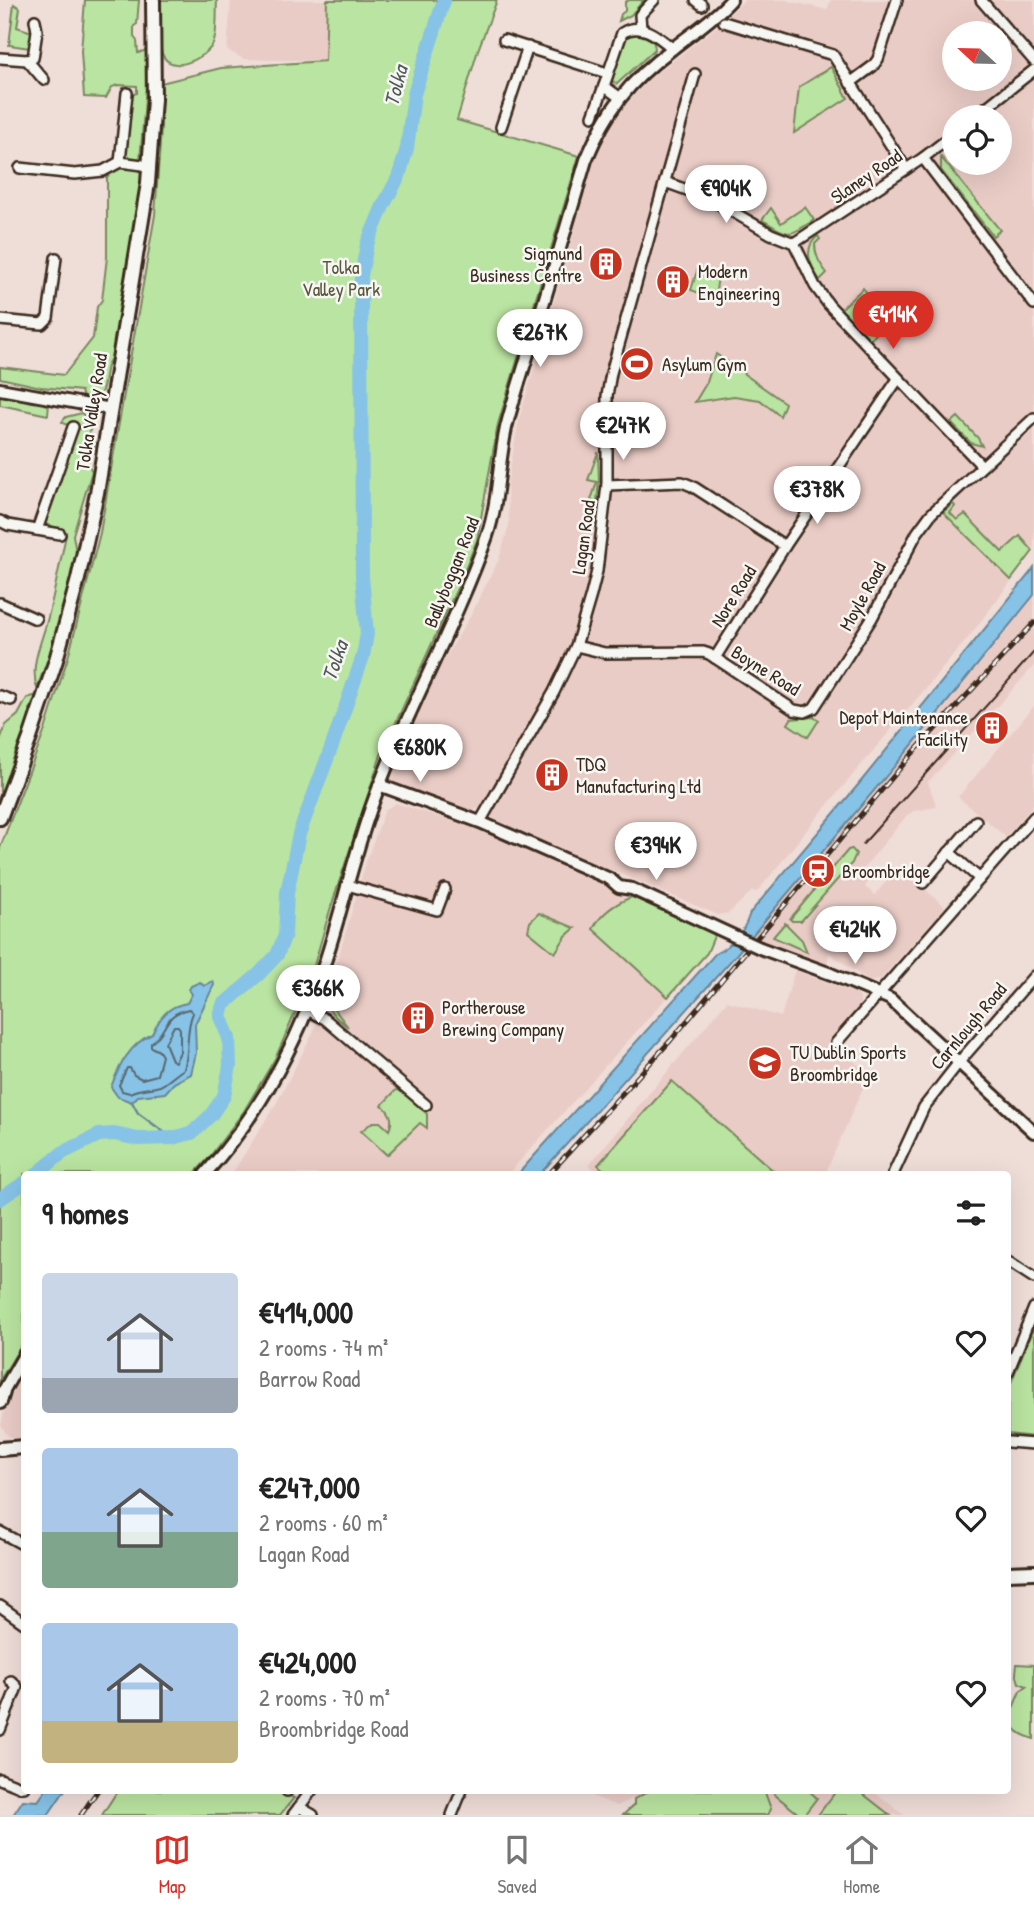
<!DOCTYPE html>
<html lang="en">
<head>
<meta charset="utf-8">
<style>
  body { margin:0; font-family:"Patrick Hand",sans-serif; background:#f2f2f2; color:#222; height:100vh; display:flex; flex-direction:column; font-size:26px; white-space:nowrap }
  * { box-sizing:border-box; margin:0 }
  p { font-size:23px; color:#767676 }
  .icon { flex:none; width:38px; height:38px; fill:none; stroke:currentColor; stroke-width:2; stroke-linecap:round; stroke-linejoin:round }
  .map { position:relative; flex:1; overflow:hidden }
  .side { position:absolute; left:21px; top:1171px; width:990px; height:623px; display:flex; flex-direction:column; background:#fff; border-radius:7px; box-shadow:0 7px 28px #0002 }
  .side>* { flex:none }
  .needle { width:46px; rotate:292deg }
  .fabs { position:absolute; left:942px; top:21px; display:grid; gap:14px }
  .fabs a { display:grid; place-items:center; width:70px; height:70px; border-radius:50%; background:#fff; box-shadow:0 7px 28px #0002; font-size:35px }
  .price { position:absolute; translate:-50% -60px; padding:0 16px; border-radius:24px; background:#fff; color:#222; font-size:23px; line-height:46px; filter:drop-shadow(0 2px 4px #0008) }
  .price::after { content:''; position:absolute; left:50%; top:42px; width:21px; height:16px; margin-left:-10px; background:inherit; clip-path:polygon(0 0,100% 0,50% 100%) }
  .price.on { background:#d93025; color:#fff }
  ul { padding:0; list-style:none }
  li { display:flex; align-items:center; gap:21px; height:175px; padding:0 21px }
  li span { display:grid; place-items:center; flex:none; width:196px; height:140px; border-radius:7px; color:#555 }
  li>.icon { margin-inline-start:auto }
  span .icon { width:84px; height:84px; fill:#fffc; stroke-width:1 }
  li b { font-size:30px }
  h2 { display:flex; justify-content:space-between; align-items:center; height:84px; padding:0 21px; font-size:30px }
  .tab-bar { display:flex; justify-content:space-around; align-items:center; height:98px; border-top:2px solid #e0e0e0; background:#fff; font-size:19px; color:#767676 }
  .tab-bar a { display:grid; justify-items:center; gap:4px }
  .tab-bar .on { color:#d93025 }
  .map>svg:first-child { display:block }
  .built { fill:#eaccc6; fill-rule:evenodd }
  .green { fill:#bae4a1; stroke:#7a8760; stroke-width:2 }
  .water { fill:#87c3e7; stroke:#698697; stroke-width:2 }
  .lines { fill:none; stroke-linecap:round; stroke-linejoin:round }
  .shore { stroke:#59676e; stroke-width:2 }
  .stream { stroke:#698697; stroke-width:2.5 }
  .river { stroke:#87c3e7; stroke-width:14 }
  .minor-casing { stroke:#3b2a1e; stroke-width:14 }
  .tertiary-casing { stroke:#3b2a1e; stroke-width:16 }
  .secondary-casing { stroke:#3b2a1e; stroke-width:18 }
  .minor { stroke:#f6f6f2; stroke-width:9 }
  .tertiary { stroke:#f6f6f2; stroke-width:10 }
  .secondary { stroke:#f6f6f2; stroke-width:12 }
  .tram { stroke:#3b2a1e; stroke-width:2 }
  .rail-casing { stroke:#3b2a1e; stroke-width:5 }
  .rail { stroke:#f6f6f2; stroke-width:2.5; stroke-dasharray:8; stroke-linecap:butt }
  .tertiary-bridge-casing { stroke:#3b2a1e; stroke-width:16; stroke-linecap:butt }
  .tertiary-bridge { stroke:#f6f6f2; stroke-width:10 }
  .labels { text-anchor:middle; stroke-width:5; stroke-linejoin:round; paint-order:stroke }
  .street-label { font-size:19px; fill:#3b2a1e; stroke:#f6f6f2 }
  .poi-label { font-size:19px; fill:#3b2a1e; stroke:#f6f6f2; text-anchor:start }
  .park-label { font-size:19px; fill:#5b583f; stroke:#f6f6f2 }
  .water-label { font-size:21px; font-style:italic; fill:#52585a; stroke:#f6f6f2 }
</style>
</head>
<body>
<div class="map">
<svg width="1034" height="1815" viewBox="0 0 1034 1815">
  <rect width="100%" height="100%" fill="#efddd8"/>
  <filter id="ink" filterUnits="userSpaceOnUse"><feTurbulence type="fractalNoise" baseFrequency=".0143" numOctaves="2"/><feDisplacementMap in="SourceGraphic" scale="14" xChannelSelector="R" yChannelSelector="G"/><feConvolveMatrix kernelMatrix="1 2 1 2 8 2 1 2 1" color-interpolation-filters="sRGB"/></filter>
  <g filter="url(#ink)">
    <!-- built -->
    <g class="built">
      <polygon points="231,0 327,0 325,61 244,59 227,50"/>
      <path d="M 745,0 L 785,0 L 827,10 L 831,0 L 1034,0 L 1034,551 L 968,638 L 814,821 L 757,892 L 752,891 L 729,913 L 718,915 L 500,823 L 492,817 L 492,811 L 483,807 L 472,811 L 391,783 L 390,775 L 436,673 L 471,615 L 499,559 L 509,525 L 507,486 L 519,419 L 569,250 L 598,143 L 621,110 L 649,79 L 715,28 ZM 954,33 L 999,33 L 999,79 L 954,79 ZM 954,117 L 999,117 L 999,163 L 954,163 Z"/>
      <polygon points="1034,595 1034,666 928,782 937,807 914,811 907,815 859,874 868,883 865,887 875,895 899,866 945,907 880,980 869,981 829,953 827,964 748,937 909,749"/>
      <polygon points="1034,706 1034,804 1006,837 958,797"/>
      <polygon points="396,803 477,829 715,934 707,953 508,1174 232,1174 277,1102 313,1033 327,996 366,862 385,810"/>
      <polygon points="795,970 857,994 860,999 860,1006 832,1038 843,1052 869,1074 825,1174 599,1174 589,1165 727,1001 781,1017"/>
      <polygon points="24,1370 24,1440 22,1440 8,1436 1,1425 7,1399"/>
      <polygon points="593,1790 651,1790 617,1806 592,1796"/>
      <polygon points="764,1790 872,1790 904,1815 768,1815 771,1809"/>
    </g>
    <!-- green -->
    <g class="green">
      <polygon points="85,0 139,0 137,24 134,26 134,37 137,41 138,53 149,49 140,161 124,159 131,95 137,93 137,86 118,85 112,87 106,98 84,97 81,51"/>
      <path d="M 160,0 L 217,0 C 216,13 218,33 213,44 C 204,60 167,77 161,50 C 158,35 160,16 160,0 Z"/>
      <polygon points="327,0 497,0 478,50 457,120 579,156 498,424 477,540 460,582 381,755 330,910 311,976 276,1057 244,1111 208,1159 194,1174 24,1174 24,1341 0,1380 0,848 45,730 69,654 100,533 155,215 161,128 161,83 221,68 325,61"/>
      <polygon points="629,0 644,0 631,15 619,21 621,14 625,11 625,2"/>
      <polygon points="14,4 20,8 17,27 32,32 30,48 9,45"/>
      <path d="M 636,34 C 647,36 654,37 655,49 L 617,84 L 612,81 C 609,67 617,47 626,36 Z"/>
      <polygon points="831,67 848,98 794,133 799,87"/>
      <polygon points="941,157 1000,230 993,236 941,170"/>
      <path d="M 124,166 C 134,166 142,168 142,179 L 115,350 C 113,355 109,361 107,366 C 102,383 109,399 83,398 L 81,391 L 41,387 L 0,378 L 0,367 L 64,375 L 93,338 L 97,307 L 102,300 L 107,257 L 107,178 L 112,171 Z"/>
      <path d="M 805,207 L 814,220 C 786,239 790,235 762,220 L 771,208 L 781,223 Z"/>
      <path d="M 818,236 L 820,239 L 815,244 C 815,256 820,264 827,273 L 820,280 C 809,266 803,247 818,236 Z"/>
      <polygon points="698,268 718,275 715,299 691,290"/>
      <polygon points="863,288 871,298 860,307 879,331 870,340 841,309"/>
      <polygon points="716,354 785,403 780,416 760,400 734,396 695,402 707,382"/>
      <polygon points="0,394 49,403 48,415 0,405"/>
      <path d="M 82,413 L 92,425 L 89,433 L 94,440 L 94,446 L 83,455 L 92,471 L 73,535 L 76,553 L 62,621 L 37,688 C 29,664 43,640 48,617 C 55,590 60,563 66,535 L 60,529 L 42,523 L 74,429 L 62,422 L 66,417 Z"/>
      <polygon points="958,417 978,438 982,446 971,443 951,423"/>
      <polygon points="598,452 599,481 596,512 591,511 594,502 591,500 597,482 588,480"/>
      <polygon points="953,504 955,506 950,513 957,520 965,514 1002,552 1020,536 1033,551 1011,580 943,512"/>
      <polygon points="34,696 36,699 30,708 30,738 0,818 0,740 6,725 18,715 27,698"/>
      <polygon points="813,717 819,720 808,737 788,724 791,719"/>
      <polygon points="852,849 856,854 852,863 801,921 792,921 790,919 848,850"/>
      <path d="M 632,897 L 715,934 L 707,953 L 668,997 L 593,929 C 601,913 616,903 632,897 Z"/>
      <polygon points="539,913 575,928 566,936 555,953 528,931 530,922"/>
      <polygon points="785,923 802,940 807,952 773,937"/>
      <path d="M 332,977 L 340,985 L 332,995 L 332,1006 L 348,1027 C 324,1009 324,1005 332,977 Z"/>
      <polygon points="672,1081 777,1174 609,1174 598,1165"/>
      <path d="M 396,1090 L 404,1091 L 427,1114 L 427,1128 L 420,1123 L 387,1155 L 361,1131 L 373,1122 L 380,1122 L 389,1130 C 394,1119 390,1112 382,1105 Z"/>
      <polygon points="1034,1326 1034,1437 1008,1434 1008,1390"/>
      <path d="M 1017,1664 L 1034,1665 L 1034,1739 C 1021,1735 1014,1731 1009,1718 L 1020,1691 L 1027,1686 L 1019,1683 L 1016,1673 Z"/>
      <polygon points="118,1790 276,1790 294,1798 280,1815 102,1815"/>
      <polygon points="651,1790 764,1790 771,1809 768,1815 623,1815 634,1805 634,1799"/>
      <polygon points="777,1790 808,1790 817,1798 804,1815 800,1815 774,1794"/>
      <polygon points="837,1790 858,1790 890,1815 818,1815"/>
    </g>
    <!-- water -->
    <g class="water">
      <path d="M 1034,568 L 1034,595 L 909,749 L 735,956 L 540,1174 L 518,1174 L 715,954 C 736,942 742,936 750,913 L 858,785 Z"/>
      <path d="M 213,981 L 214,985 L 195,1024 L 196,1053 L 191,1074 L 174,1083 L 165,1093 L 138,1096 L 132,1102 L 118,1097 L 111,1087 C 119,1066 130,1044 152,1034 C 160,1017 168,1006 187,1003 L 192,994 L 189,990 L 191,986 L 200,982 L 204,986 Z"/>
      <polygon points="46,1790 65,1790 48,1815 13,1815 23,1800 38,1801"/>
    </g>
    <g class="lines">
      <!-- shore -->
      <g class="shore">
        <path d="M 189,1009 L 193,1013 C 185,1030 190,1050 184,1069 C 177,1073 166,1084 160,1086 C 150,1089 139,1088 130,1093 L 122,1091 L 119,1085 L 127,1068 L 130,1068 L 134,1075 L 142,1079 L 157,1075 L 162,1056 L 159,1051 L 151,1047 L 151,1043 C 169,1031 162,1014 189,1009 Z"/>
        <polygon points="174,1026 178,1026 180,1029 180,1052 175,1062 172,1060 165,1043"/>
      </g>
      <!-- stream -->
      <polyline class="stream" points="132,1102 138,1113 172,1138"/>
      <!-- river -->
      <g class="river">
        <polyline points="37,1174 62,1153 99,1135 114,1134 138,1139 172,1138 192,1133 211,1115 224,1096 230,1066 229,1038 220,1016 223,1005 259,974 277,955 285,935 287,893 299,834 333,743 363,656 367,634 362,576 361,276 367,244 383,206 399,176 407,148 414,94 444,0"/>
        <polyline points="0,1199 24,1183"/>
      </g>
      <!-- minor casing -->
      <g class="minor-casing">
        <g id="minor">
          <polyline points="696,0 702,5"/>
          <polyline points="981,0 1034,61"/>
          <polyline points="724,22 833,55 906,169"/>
          <polyline points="641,29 640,15 654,0"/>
          <polyline points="504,40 607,73"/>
          <polyline points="0,58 27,60 33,58 37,31 35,20"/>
          <polyline points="27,60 44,80"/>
          <polyline points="850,83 873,66 878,59 897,0"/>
          <path d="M 619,97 L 604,86 L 622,33 C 640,21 658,36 672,48"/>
          <polyline points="593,116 604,86"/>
          <polyline points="974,117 1034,70"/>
          <polyline points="501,127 528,47"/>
          <polyline points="923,158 1034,304"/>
          <polyline points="120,162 127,93"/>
          <polyline points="20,168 75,174 103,171 120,162 150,166"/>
          <polyline points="665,182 709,198 771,234 794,243 815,286 829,305 982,466"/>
          <polyline points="794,243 923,158 954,134"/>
          <polyline points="0,320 42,324 48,318 56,258"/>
          <polyline points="607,485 682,482 692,486 785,546"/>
          <polyline points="0,521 8,525 60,534"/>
          <polyline points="37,530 73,427"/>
          <polyline points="0,603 36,619"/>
          <polyline points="576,646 605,653 703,652 709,654 794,710 805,712 814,708 872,618 917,533 931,514 1034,418"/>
          <polyline points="715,658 785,546 898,379"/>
          <polyline points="0,696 11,700"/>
          <polyline points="480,822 554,692 576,646 591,595 597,571 607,485 607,396 611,373 695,74"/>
          <polyline points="949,852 980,879"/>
          <polyline points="923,883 976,821"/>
          <polyline points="347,885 437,910 445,889"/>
          <polyline points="307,1010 325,1019 426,1105"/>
          <polyline points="836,1043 1034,817"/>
          <polyline points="893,1174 924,1107 960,1061 1034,976"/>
          <polyline points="1008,1261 1034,1278"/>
          <polyline points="1008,1372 1034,1308"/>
          <polyline points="1008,1442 1034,1444"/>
          <polyline points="0,1532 24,1545"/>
          <polyline points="0,1606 24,1623"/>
          <polyline points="0,1730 17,1687 11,1681"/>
          <polyline points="0,1779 20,1787 24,1787"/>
          <polyline points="287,1790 287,1791"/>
          <polyline points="299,1807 313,1815"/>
          <polyline points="293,1815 312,1790"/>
          <polyline points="452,1815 462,1790"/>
        </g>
      </g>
      <!-- tertiary casing -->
      <g class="tertiary-casing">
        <g id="tertiary">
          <polyline points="0,389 111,409"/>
          <polyline points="379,785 480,822 610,879 619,887 632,889 747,942"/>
          <polyline points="760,948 831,974 890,999 1034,1132"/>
          <path d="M 205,1174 C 258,1116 296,1045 322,971 C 340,918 352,862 371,808 C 404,715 454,629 487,536 C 499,501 498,464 506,428 C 514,396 525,365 534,334 C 552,276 569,218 586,160 C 607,110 628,82 672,49 C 692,33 714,19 731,0"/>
          <polyline points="0,1397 24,1355"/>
        </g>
      </g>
      <!-- secondary casing -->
      <g class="secondary-casing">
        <g id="secondary">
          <polyline points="0,818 30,738 56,660 78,579 97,493 148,183 154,99 153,0"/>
          <polyline points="0,1402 3,1392"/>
          <polyline points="0,1449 24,1447"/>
          <polyline points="1008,1573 1034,1572"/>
        </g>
      </g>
      <!-- minor -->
      <use href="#minor" class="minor"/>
      <!-- tertiary -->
      <use href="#tertiary" class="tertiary"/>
      <!-- secondary -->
      <use href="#secondary" class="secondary"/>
      <!-- tram -->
      <polyline class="tram" points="863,844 1034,652"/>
      <!-- rail casing -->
      <g class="rail-casing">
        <g id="rail">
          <polyline points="549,1174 671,1040 913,753 1034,623"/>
          <polyline points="81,1815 98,1790"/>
        </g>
      </g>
      <!-- rail -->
      <use href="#rail" class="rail"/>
      <!-- tertiary-bridge casing -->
      <g class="tertiary-bridge-casing">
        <polyline id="tertiary-bridge" points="747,942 760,948"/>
      </g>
      <!-- tertiary-bridge -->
      <use href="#tertiary-bridge" class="tertiary-bridge"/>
    </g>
  </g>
  <!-- icons -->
  <defs>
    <g id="building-disc" transform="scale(1.75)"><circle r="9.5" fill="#c8321e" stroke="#f6f6f2"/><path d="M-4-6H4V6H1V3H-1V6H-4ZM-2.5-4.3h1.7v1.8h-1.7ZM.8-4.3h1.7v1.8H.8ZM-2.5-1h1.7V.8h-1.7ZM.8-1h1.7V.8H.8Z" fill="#fff"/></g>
    <g id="stadium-disc" transform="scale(1.75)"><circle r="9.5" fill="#c8321e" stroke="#f6f6f2"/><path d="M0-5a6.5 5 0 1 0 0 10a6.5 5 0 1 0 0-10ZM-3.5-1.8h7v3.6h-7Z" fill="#fff"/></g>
    <g id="station-disc" transform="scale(1.75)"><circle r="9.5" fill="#c8321e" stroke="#f6f6f2"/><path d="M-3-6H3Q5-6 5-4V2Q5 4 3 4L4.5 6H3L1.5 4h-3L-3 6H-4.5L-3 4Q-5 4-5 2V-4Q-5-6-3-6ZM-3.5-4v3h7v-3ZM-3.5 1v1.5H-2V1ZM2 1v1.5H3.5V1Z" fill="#fff"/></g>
    <g id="university-disc" transform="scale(1.75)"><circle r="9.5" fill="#c8321e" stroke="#f6f6f2"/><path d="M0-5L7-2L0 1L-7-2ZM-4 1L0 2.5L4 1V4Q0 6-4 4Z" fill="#fff"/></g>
  </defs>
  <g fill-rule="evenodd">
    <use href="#building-disc" x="606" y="264"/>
    <use href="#building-disc" x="673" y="282"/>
    <use href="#stadium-disc" x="637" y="364"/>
    <use href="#building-disc" x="992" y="728"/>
    <use href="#building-disc" x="552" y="775"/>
    <use href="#station-disc" x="818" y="871"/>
    <use href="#building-disc" x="418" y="1018"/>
    <use href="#university-disc" x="765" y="1063"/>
  </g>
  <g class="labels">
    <!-- street labels -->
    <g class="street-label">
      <text transform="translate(866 176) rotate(-34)" y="7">Slaney Road</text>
      <text transform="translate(91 412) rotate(-81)" y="7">Tolka Valley Road</text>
      <text transform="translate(583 537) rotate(-82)" y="7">Lagan Road</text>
      <text transform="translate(451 572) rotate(-68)" y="7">Ballyboggan Road</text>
      <text transform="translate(733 596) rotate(-58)" y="7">Nore Road</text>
      <text transform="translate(862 596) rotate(-61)" y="7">Moyle Road</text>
      <text transform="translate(766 670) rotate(32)" y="7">Boyne Road</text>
      <text transform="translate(968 1026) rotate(-50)" y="7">Carnlough Road</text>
    </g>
    <!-- poi labels -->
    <g class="poi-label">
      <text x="582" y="260" text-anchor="end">Sigmund<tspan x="582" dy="22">Business Centre</tspan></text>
      <text x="698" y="278">Modern<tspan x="698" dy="22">Engineering</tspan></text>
      <text x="662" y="371">Asylum Gym</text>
      <text x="968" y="724" text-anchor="end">Depot Maintenance<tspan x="968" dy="22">Facility</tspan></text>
      <text x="576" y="771">TDQ<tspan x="576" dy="22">Manufacturing Ltd</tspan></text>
      <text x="842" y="878">Broombridge</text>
      <text x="442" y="1014">Portherouse<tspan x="442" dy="22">Brewing Company</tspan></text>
      <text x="790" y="1059">TU Dublin Sports<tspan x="790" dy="22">Broombridge</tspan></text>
    </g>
    <!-- park labels -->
    <g class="park-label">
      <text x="341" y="274">Tolka<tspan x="341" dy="22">Valley Park</tspan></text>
    </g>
    <!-- water labels -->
    <g class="water-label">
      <text transform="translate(396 86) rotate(-76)" y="7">Tolka</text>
      <text transform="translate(335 661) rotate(-71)" y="7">Tolka</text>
    </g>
  </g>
</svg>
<div class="fabs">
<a><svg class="needle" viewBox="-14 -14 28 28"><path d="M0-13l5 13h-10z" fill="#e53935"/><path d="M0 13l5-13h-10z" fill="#767676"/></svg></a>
<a><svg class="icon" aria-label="locate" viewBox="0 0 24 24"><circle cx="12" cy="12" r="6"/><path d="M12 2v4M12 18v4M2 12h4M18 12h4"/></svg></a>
</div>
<b class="price" style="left:726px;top:225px">€904K</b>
<b class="price on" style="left:893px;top:351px">€414K</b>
<b class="price" style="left:540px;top:369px">€267K</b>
<b class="price" style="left:623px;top:462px">€247K</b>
<b class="price" style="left:817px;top:526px">€378K</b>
<b class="price" style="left:420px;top:784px">€680K</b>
<b class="price" style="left:656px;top:882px">€394K</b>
<b class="price" style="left:855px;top:966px">€424K</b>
<b class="price" style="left:318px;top:1025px">€366K</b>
<section class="side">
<h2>9 homes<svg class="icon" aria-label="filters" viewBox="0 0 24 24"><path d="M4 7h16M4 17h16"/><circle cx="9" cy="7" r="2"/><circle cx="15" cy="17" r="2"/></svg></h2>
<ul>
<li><span style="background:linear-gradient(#c9d6e8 75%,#9aa5b1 0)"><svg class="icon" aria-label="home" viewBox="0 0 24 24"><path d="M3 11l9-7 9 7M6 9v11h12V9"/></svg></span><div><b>€414,000</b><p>2 rooms · 74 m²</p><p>Barrow Road</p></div><svg class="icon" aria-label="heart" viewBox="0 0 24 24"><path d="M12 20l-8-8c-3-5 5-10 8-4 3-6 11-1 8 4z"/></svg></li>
<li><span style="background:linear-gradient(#a9c7e8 60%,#7fa58c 0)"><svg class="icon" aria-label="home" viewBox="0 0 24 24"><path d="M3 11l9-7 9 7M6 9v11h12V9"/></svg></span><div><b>€247,000</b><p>2 rooms · 60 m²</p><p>Lagan Road</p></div><svg class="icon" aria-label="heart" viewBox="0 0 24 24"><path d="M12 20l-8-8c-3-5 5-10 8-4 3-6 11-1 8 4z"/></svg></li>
<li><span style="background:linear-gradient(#a9c7e8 70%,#c2b280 0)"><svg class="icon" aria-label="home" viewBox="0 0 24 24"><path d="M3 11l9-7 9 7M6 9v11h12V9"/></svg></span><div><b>€424,000</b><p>2 rooms · 70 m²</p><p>Broombridge Road</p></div><svg class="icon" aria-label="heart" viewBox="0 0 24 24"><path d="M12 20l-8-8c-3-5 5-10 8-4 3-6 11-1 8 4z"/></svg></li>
</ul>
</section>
</div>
<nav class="tab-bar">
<a class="on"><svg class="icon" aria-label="map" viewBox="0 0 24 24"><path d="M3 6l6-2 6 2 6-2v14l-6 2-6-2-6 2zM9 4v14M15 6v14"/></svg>Map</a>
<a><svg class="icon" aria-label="saved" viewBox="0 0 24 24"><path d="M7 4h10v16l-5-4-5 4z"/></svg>Saved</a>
<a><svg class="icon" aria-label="home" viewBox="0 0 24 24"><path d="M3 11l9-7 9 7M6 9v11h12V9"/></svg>Home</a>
</nav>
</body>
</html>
